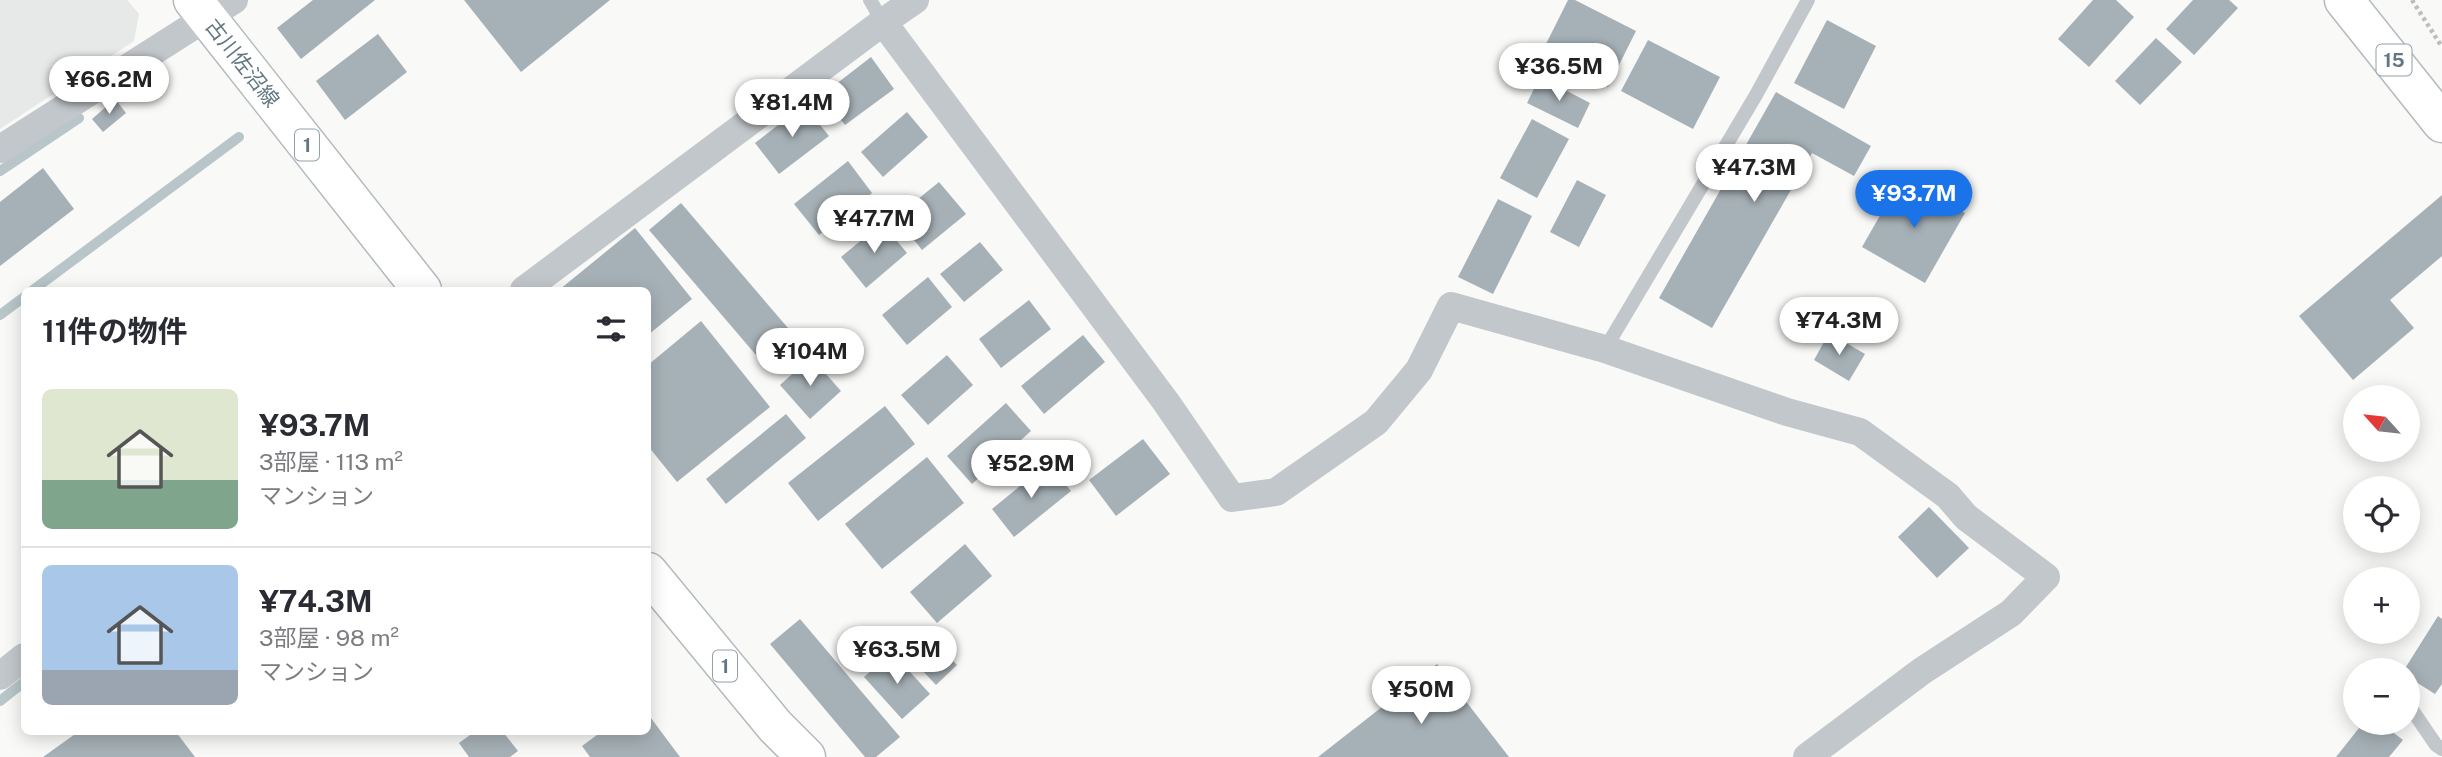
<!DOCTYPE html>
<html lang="ja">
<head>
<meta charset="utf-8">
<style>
  body { margin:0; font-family:"Public Sans","Noto Sans JP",sans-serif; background:#f7f7f7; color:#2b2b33; height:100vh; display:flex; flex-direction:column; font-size:26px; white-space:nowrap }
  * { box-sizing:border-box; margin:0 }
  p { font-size:23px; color:#7c7c81 }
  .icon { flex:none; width:38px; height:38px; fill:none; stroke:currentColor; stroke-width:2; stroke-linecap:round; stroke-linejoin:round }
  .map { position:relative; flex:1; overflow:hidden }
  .side { position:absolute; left:21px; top:287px; width:630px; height:448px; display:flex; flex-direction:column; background:#fff; border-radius:10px; box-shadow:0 4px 18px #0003 }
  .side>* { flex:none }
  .needle { width:46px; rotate:297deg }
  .fabs { position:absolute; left:2343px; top:385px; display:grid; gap:14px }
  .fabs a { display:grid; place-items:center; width:77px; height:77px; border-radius:50%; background:#fff; box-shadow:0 4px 18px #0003; font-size:35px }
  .price { position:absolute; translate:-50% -60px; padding:0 16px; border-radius:24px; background:#fff; color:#222; font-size:23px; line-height:46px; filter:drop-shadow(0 2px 4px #0008) }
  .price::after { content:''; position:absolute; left:50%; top:42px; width:21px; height:16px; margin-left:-10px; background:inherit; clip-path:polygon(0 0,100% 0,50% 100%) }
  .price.selected { background:#1a73e8; color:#fff }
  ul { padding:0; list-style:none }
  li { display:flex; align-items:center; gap:21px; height:175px; padding:0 21px }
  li+li { border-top:2px solid #e1e1e2 }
  li span { display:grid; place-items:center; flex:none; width:196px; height:140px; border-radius:10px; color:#555 }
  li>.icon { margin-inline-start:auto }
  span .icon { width:84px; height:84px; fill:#fffc; stroke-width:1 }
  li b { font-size:30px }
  h2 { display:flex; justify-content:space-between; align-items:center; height:84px; padding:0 21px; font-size:30px }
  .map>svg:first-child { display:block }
  .built { fill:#e7e9e8 }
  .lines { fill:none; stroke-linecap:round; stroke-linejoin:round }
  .stream { stroke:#b8c6c9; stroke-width:10 }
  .building { fill:#a6b1b7 }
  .primary-casing { stroke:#b3babe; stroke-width:41 }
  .path { stroke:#babec1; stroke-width:4.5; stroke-dasharray:3.5 3.5; stroke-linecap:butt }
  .lane { stroke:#c2c7cb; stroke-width:14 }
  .street { stroke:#c2c7cb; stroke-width:28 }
  .primary { stroke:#fff; stroke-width:38 }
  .labels { text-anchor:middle; stroke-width:7; stroke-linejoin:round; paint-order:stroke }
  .shield { fill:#fff; stroke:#92a0a8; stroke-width:2 }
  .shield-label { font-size:19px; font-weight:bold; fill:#637783 }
  .street-label { font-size:21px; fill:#637783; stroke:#fff }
</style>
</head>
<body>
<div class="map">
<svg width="2442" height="757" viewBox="0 0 2442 757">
  <rect width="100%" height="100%" fill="#f9f9f7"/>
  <!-- built -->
  <polygon class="built" points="0,0 127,0 139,14 134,41 0,129"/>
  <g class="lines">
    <!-- stream -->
    <g class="stream">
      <polyline points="0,171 79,118"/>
      <polyline points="33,290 239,137"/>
      <polyline points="0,315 24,297"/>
      <polyline points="0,701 24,682"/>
    </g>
  </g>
  <!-- building -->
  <g class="building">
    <polygon points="313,0 375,0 301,59 277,28"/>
    <polygon points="464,0 610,0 521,72"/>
    <polygon points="1568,0 1575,0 1636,31 1608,87 1541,54"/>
    <polygon points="2093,0 2116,0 2134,17 2089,67 2058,39"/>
    <polygon points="2193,0 2229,0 2238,8 2194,55 2166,29"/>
    <polygon points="1827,20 1876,46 1844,109 1794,83"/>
    <polygon points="378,34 407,72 345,120 316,81"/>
    <polygon points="2156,38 2182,62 2140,105 2115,81"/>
    <polygon points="1648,40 1720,77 1693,129 1621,91"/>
    <polygon points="871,57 894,89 845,125 822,95"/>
    <polygon points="1540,77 1590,103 1578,128 1527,103"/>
    <polygon points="1776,92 1871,146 1854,176 1812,153 1712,328 1659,298"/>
    <polygon points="115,99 126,113 103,132 92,119"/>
    <polygon points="804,105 829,136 779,174 755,143"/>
    <polygon points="907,112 928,137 883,177 861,152"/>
    <polygon points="1532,119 1569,139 1537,198 1500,178"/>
    <polygon points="848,161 872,193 819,235 794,204"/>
    <polygon points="43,168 74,209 0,266 0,202"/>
    <polygon points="1902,177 1965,213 1925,283 1862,247"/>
    <polygon points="1577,180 1606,195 1579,247 1550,232"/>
    <polygon points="939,182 966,214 922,250 896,217"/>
    <polygon points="2442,195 2442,256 2390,300 2414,328 2353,380 2299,316"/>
    <polygon points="1498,199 1532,216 1493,294 1458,277"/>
    <polygon points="681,203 788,328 756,355 649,230"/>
    <polygon points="882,223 907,253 866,288 841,257"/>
    <polygon points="635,228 692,299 648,335 648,290 559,290"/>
    <polygon points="980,242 1003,270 964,302 940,274"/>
    <polygon points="928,277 952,307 907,345 882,315"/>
    <polygon points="1029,300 1051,329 1001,368 979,339"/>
    <polygon points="701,321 770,407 677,482 648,446 648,365"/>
    <polygon points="1829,333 1865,354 1849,381 1814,360"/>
    <polygon points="1083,335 1105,362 1044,414 1021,386"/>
    <polygon points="947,355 973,385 928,425 901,395"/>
    <polygon points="811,357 841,391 810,419 780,385"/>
    <polygon points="1006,403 1031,431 972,484 947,456"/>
    <polygon points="885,406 915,444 818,521 788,483"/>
    <polygon points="786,414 806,438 726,504 706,479"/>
    <polygon points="1143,439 1170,474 1116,516 1089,480"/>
    <polygon points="927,457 964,503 882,569 845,524"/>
    <polygon points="1048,463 1071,491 1014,537 992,509"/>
    <polygon points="1929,507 1969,548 1937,578 1898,537"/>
    <polygon points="965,544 992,576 937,623 910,592"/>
    <polygon points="2438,616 2442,619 2442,684 2435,694 2408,677 2408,670 2404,670"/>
    <polygon points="800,619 900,737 876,757 865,757 770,644"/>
    <polygon points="928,634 957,665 936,685 907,654"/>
    <polygon points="892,652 930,694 902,719 864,677"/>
    <polygon points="1437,664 1509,757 1318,757"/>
    <polygon points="648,714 680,757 590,757 582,746 601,732 648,732"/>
    <polygon points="2363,723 2381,723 2403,740 2389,757 2336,757"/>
    <polygon points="78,732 176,732 195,757 43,757"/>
    <polygon points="474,732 503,732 518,751 510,757 469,757 459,743"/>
  </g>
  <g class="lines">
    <!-- primary casing -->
    <g class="primary-casing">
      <g id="primary">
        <polyline points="193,0 422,290"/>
        <polyline points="2344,0 2442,123"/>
        <polyline points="648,572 775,726 806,757"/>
      </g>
    </g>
    <!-- path -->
    <polyline class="path" points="2412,0 2442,47"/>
    <!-- lane -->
    <g class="lane">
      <polyline points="870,0 883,22"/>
      <polyline points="1605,349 1756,95 1808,0"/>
      <polyline points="2408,704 2436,745 2442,749"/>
    </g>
    <!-- street -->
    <g class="street">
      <polyline points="883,22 1166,402 1232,498 1276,492 1376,422 1419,370 1451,306 1605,349 1787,412 1860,432 1948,496 1966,517 2046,577 2011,613 1922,671 1807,757"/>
      <polyline points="0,149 234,0"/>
      <polyline points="524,290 883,22 915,0"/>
      <polyline points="0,676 24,657"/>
    </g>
    <!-- primary -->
    <use href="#primary" class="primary"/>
  </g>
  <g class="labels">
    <!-- shield labels -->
    <g class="shield">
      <rect x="2376.5" y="44.5" width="35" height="31" rx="5"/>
      <rect x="295" y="129.5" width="24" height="31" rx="5"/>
      <rect x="713" y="650.5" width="24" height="31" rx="5"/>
    </g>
    <g class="shield-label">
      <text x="2394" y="67">15</text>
      <text x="307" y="152">1</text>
      <text x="725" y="673">1</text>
    </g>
    <!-- street labels -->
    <g class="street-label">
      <text transform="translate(242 63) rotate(52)" y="7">古川佐沼線</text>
    </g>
  </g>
</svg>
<div class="fabs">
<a><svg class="needle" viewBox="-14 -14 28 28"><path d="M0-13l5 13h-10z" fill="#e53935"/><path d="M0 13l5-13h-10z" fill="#7c7c81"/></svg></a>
<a><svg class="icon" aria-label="locate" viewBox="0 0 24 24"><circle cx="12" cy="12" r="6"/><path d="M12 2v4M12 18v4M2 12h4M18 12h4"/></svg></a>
<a>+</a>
<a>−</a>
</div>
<b class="price" style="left:1559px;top:103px">¥36.5M</b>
<b class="price" style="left:109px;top:116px">¥66.2M</b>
<b class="price" style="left:792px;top:139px">¥81.4M</b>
<b class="price" style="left:1754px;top:204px">¥47.3M</b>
<b class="price selected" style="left:1914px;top:230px">¥93.7M</b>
<b class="price" style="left:874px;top:255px">¥47.7M</b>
<b class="price" style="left:1839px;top:357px">¥74.3M</b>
<b class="price" style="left:810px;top:388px">¥104M</b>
<b class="price" style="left:1031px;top:500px">¥52.9M</b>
<b class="price" style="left:897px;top:686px">¥63.5M</b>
<b class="price" style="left:1421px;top:726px">¥50M</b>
<section class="side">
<h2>11件の物件<svg class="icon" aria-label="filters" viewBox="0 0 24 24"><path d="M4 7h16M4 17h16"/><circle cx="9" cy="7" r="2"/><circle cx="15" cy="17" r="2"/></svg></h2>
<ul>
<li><span style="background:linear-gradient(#dfe7d0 65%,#7fa58c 0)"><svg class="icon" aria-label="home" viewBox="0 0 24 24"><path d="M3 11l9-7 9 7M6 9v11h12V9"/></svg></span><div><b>¥93.7M</b><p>3部屋 · 113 m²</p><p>マンション</p></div></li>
<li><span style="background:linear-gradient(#a9c7e8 75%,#9aa5b1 0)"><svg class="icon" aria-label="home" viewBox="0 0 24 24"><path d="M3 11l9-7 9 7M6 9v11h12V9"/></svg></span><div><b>¥74.3M</b><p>3部屋 · 98 m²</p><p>マンション</p></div></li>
</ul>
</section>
</div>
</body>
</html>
